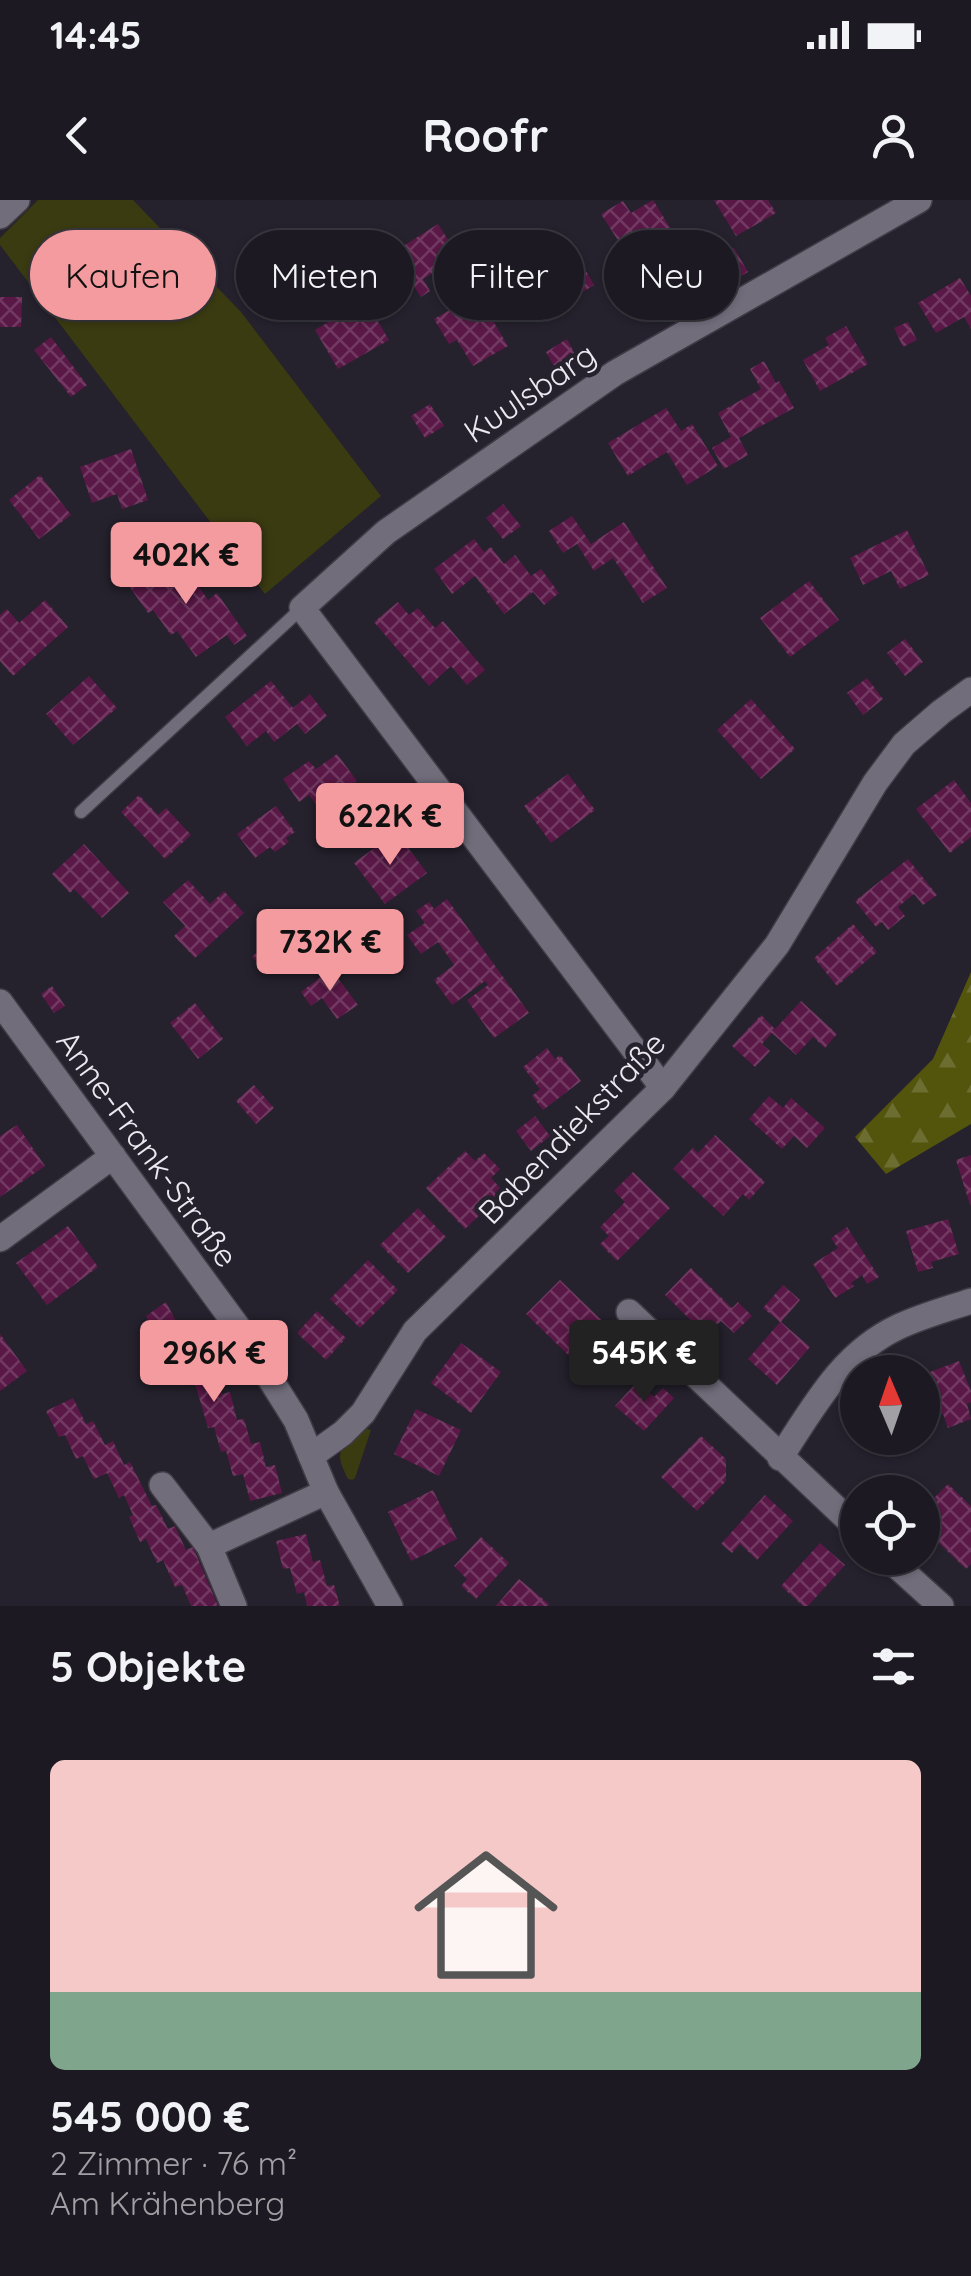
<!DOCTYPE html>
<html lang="de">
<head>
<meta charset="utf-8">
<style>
  body { margin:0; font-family:Quicksand,sans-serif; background:#29262f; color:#f1f3f6; height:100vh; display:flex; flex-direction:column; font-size:38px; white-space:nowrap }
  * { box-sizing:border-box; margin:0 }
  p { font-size:32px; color:#a0a0a5 }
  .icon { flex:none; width:55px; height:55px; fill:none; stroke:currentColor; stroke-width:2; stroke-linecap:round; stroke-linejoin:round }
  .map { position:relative; height:1406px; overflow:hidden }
  .details { display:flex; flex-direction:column; background:#1c1922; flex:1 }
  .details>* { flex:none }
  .hud { position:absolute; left:30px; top:30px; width:912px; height:90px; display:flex; gap:20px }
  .needle { width:65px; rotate:358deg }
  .buttons { position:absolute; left:840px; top:1155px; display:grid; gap:20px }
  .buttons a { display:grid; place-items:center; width:100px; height:100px; border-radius:50%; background:#1c1922; box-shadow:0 2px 8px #0004,0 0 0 2px #3a3840; font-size:50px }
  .price { position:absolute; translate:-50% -85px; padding:0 22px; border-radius:10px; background:#f49b9f; color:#111; font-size:32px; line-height:65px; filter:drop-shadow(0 2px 5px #0008) }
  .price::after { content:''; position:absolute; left:50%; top:60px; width:30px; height:22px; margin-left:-15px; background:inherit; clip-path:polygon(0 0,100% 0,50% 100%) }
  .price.current { background:#222; color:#fff }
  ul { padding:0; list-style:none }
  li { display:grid; align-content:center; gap:20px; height:530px; padding:0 50px }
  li+li { border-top:2px solid #3a3840 }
  li span { display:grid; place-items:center; height:310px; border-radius:15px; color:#555 }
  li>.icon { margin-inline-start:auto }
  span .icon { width:180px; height:180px; fill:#fffc; stroke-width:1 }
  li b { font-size:42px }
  h2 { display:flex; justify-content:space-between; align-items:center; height:120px; padding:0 50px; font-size:42px }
  .tag { padding:0 35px; border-radius:45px; background:#1c1922; box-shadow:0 2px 8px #0004,0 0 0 2px #3a3840; font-size:35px; line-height:90px }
  .tag.current { background:#f49b9f; color:#111 }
  .status { display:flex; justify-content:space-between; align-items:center; height:70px; padding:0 50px; background:#1c1922; direction:ltr }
  .status svg { height:28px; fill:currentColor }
  header { display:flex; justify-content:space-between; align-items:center; height:130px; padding:0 50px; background:#1c1922; font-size:45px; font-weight:700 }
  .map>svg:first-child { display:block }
  .green { fill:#3a3b11 }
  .forest { fill:url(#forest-firs) }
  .building { fill:url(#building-cross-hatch) }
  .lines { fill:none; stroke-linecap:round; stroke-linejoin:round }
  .lane-casing { stroke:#403b45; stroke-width:15 }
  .street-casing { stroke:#403b45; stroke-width:28 }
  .lane { stroke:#726d7b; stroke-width:12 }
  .street { stroke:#726d7b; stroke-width:25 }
  .labels { text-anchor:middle; stroke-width:9; stroke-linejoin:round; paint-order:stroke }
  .street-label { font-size:32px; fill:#ece9f1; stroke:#25212d }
</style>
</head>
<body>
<div class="status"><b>14:45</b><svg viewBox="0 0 49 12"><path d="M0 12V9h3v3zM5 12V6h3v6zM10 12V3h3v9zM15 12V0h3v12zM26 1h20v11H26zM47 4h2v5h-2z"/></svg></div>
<header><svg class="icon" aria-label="back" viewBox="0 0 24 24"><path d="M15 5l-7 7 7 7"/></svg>Roofr<svg class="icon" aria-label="person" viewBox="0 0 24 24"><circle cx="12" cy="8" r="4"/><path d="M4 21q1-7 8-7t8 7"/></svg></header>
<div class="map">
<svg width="971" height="1406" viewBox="0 0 971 1406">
  <defs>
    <pattern id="forest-firs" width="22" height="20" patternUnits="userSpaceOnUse" patternTransform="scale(2.5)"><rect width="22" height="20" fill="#53550d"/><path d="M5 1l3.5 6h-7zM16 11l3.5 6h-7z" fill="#6c6d31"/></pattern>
    <pattern id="building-cross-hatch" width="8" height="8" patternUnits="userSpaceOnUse" patternTransform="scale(2.5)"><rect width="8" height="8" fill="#5a1847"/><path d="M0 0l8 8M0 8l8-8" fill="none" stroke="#723a62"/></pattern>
  </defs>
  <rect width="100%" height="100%" fill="#25212d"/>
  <!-- green -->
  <g class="green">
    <polygon points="38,0 133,0 241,112 381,296 265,394 0,45 0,38"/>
    <path d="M 363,1228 L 371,1230 L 355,1278 L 352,1280 L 348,1279 C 332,1247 342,1252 363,1228 Z"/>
  </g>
  <!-- forest -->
  <polygon class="forest" points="971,772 971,924 886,974 855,937 933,859"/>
  <!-- building -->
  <g class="building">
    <polygon points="653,0 674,34 651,48 643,36 623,48 601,14 623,1 631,13"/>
    <polygon points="714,0 768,0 776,13 736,36"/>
    <polygon points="438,24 459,57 423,79 430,91 421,97 406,75 414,70 400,48"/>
    <polygon points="569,41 594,85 578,95 569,77 526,101 511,74"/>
    <polygon points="693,47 718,88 693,104 681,85 693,77 680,56"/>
    <polygon points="734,48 748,72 735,80 721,56"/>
    <polygon points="960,78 971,96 971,129 964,117 936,133 918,103"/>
    <polygon points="477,94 508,146 473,166 457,140 449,144 434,119"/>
    <polygon points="0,97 22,97 21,127 0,127"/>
    <polygon points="365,100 389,140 338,169 315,130"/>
    <polygon points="908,122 917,140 903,147 894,128"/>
    <polygon points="846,126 868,164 820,191 803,160 829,145 825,138"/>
    <polygon points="51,137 87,185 71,197 34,150"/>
    <polygon points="567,139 578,160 557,172 546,152"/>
    <polygon points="764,161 776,183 779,181 794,208 739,238 748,255 724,269 712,248 731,237 718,213 761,189 750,169"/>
    <polygon points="430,204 444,226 425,238 411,216"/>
    <polygon points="666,208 681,231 692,224 718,266 687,285 667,252 628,276 608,243"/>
    <polygon points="131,249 148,300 122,309 117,294 92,303 80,267"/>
    <polygon points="40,275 71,315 39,339 9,300"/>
    <polygon points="503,304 521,326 503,339 486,318"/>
    <polygon points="572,316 591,344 624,322 667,388 643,403 613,358 594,371 577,344 563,353 549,331"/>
    <polygon points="907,330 929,375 900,389 891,371 863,385 850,358"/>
    <polygon points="474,339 484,352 491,347 504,364 515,355 531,376 541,369 559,393 544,405 533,392 504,414 475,376 452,394 434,369"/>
    <polygon points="176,353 208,400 217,393 247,436 234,445 227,435 196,457 177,431 171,435 153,410 148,413 129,386"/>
    <polygon points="809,381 839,420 790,457 760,418"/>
    <polygon points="45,400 68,427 13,476 0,461 0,415 7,409 19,423"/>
    <polygon points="398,402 409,415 418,408 435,428 443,421 485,470 467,485 451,466 429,486 374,422"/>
    <polygon points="905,439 923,462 905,476 887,453"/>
    <polygon points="89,476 117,508 73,545 46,514"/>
    <polygon points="867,478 883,499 863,515 847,493"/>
    <polygon points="271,481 293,508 310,494 327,516 305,534 297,524 274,542 266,531 247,546 225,517"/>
    <polygon points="751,499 795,549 761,579 717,530"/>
    <polygon points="337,554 357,581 319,608 309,595 299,602 283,579 309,561 316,569"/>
    <polygon points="568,574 595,610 551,643 524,606"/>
    <polygon points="954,580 971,603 971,637 950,653 916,609"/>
    <polygon points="139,595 158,615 166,608 191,635 165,659 121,612"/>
    <polygon points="276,606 295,632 286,638 289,642 275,652 270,647 255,658 237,634"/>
    <polygon points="396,632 427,673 385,704 354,663"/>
    <polygon points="84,644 129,693 102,718 74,689 70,693 52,674"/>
    <polygon points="908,659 937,695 923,705 914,694 898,707 905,716 888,730 882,722 876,727 855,701"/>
    <polygon points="188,680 210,704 224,691 244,713 195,758 174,736 185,726 163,702"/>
    <polygon points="447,699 529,813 494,838 467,800 488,785 485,781 452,805 434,780 454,765 438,742 421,754 407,735 425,723 416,711 429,702 434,709"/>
    <polygon points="853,724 877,752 837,786 814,758"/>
    <polygon points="272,736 289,752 269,773 252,757"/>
    <polygon points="331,769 358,805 337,819 322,798 311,806 301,792"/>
    <polygon points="52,786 65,806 54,813 41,794"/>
    <polygon points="801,801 837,834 825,848 813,837 796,855 772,833 762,844 770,851 755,867 732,846 761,815 775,829"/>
    <polygon points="195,803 223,839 198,859 170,823"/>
    <polygon points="547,848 555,859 560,855 581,881 543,910 532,896 540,889 523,867"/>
    <polygon points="254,885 274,908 256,924 236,901"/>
    <polygon points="769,896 783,908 791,898 825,928 807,948 794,936 782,949 749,919"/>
    <polygon points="535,916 550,936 531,951 516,931"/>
    <polygon points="17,925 45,966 0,997 0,936"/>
    <polygon points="715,935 765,982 749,1000 743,994 723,1016 673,969 693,948 698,953"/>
    <polygon points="465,951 475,961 484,953 500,969 491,978 504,992 465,1029 426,988"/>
    <polygon points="971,955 971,1005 970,1005 956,960"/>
    <polygon points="633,972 670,1008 617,1061 600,1044 609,1036 600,1027 625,1002 614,991"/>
    <polygon points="418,1008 446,1037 408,1073 380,1045"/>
    <polygon points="948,1019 959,1054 931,1062 933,1068 918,1072 906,1031"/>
    <polygon points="68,1026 98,1067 47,1105 16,1063"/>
    <polygon points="847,1027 879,1077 867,1084 862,1075 851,1083 854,1086 835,1098 813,1064 838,1048 831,1038"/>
    <polygon points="368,1060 398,1090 360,1128 330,1099"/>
    <polygon points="691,1068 732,1108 738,1102 752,1116 734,1133 721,1121 706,1135 665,1095"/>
    <polygon points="560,1080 625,1143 591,1177 526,1114"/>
    <polygon points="783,1085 800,1100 781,1122 810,1147 777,1185 748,1159 780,1122 763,1108"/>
    <polygon points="166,1102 192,1152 199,1148 211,1171 215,1170 222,1194 230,1192 237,1220 244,1219 251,1244 260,1242 266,1267 275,1265 282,1293 250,1301 243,1274 233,1276 226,1251 221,1252 214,1227 208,1228 194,1180 182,1186 170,1163 163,1167 149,1141 157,1136 146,1116"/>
    <polygon points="317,1111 346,1138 326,1160 297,1133"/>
    <polygon points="0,1134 27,1171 0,1191"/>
    <polygon points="461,1143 501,1172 471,1213 431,1183"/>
    <polygon points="959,1161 971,1191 971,1202 967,1204 971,1219 948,1228 943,1214 934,1217 927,1200 922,1202 922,1175"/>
    <polygon points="637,1182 654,1197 663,1188 674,1198 644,1231 615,1206"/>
    <polygon points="73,1198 86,1224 93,1221 105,1245 113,1241 124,1265 130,1262 152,1306 156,1305 168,1329 175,1326 186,1350 193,1347 218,1406 191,1406 182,1385 175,1387 163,1360 157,1363 146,1339 140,1342 129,1317 133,1315 124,1295 119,1298 107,1273 94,1279 83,1256 76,1259 65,1235 59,1237 46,1211"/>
    <polygon points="416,1209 461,1230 439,1276 394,1254"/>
    <polygon points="701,1236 726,1259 726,1281 697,1311 661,1277"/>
    <polygon points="948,1284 971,1306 971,1364 966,1369 922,1327 922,1310"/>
    <polygon points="433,1290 457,1339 411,1361 388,1312"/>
    <polygon points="765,1295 793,1321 757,1360 740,1344 732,1353 721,1344"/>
    <polygon points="306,1334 313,1362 320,1360 327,1386 334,1385 340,1406 307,1406 304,1392 297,1394 290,1368 283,1369 276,1341"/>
    <polygon points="481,1337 509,1363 476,1399 461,1386 467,1379 454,1366"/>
    <polygon points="820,1343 845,1365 808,1406 803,1406 781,1386"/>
    <polygon points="519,1379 549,1404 548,1406 496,1406"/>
  </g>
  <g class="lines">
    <!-- lane casing -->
    <g class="lane-casing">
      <polyline id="lane" points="81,612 302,408"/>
    </g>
    <!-- street casing -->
    <g class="street-casing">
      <g id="street">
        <polyline points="0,16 17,0"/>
        <polyline points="0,802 237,1126 296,1220 326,1292 390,1406"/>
        <polyline points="663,888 302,408 386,332 615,173 919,0"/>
        <polyline points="0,1039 113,956"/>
        <polyline points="629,1112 858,1329"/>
        <polyline points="311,1256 343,1233 363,1213 415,1131 663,888 777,745 875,583 904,544 941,512 971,490"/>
        <path d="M 780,1258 C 813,1208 841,1154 898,1127 C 921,1116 947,1109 971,1101"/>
        <polyline points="162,1285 209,1346 234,1406"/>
        <polyline points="209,1346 326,1292"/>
        <polyline points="888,1358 941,1406"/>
      </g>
    </g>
    <!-- lane -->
    <use href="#lane" class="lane"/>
    <!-- street -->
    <use href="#street" class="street"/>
  </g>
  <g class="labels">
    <!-- street labels -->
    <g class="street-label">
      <text transform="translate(530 193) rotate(-34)" y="11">Kuulsbarg</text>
      <text transform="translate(572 928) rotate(-46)" y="11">Babendiekstraße</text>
      <text transform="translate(147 949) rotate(54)" y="11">Anne-Frank-Straße</text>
    </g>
  </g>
</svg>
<div class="buttons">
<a><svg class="needle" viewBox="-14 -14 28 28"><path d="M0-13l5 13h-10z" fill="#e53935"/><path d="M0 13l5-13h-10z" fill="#a0a0a5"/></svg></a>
<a><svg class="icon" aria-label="locate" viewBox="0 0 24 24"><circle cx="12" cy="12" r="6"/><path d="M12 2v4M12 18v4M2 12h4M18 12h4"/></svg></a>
</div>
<b class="price" style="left:186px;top:407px">402K €</b>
<b class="price" style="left:390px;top:668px">622K €</b>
<b class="price" style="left:330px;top:794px">732K €</b>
<b class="price" style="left:214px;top:1205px">296K €</b>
<b class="price current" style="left:644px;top:1205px">545K €</b>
<div class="hud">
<a class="tag current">Kaufen</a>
<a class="tag">Mieten</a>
<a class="tag">Filter</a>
<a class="tag">Neu</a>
</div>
</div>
<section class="details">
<h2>5 Objekte<svg class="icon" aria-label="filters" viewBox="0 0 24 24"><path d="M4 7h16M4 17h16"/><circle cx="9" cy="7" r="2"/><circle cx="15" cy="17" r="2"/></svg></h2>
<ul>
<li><span style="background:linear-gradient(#f6c9c9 75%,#7fa58c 0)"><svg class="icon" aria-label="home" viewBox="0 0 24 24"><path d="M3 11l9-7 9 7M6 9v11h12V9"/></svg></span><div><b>545 000 €</b><p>2 Zimmer · 76 m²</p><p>Am Krähenberg</p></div></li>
</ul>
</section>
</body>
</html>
